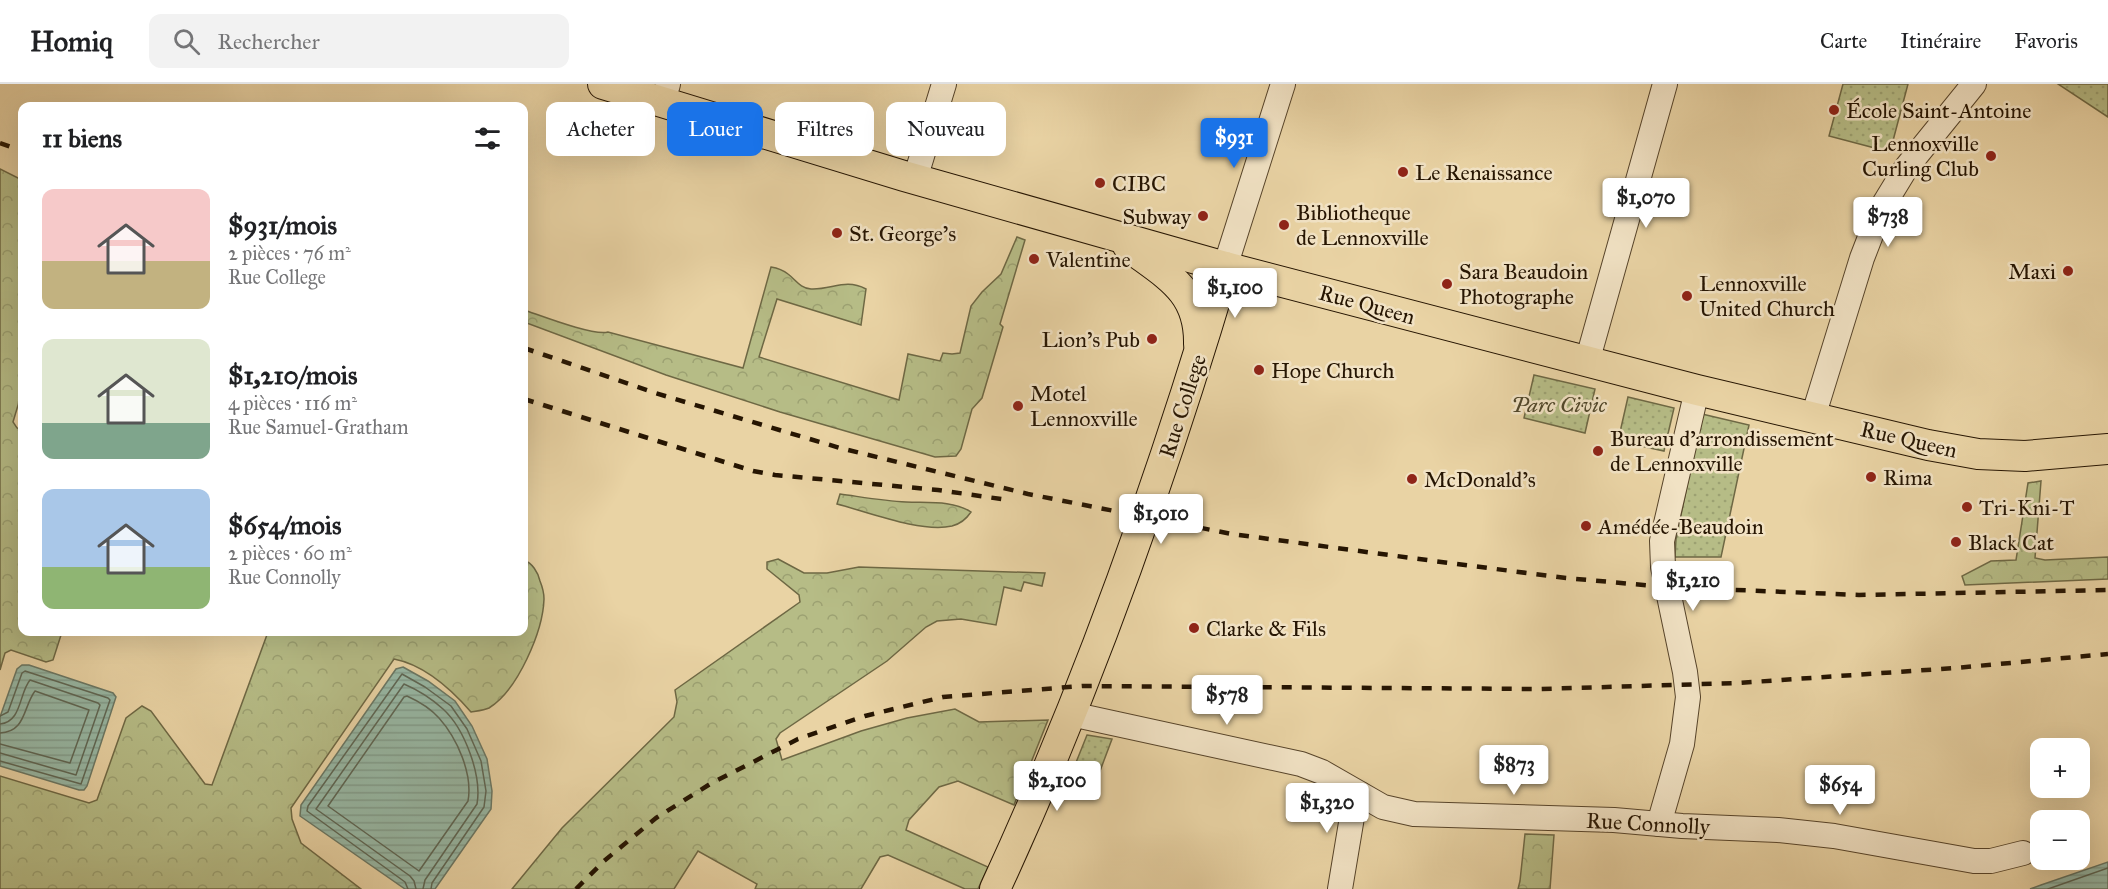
<!DOCTYPE html>
<html lang="fr">
<head>
<meta charset="utf-8">
<style>
  body { margin:0; font-family:"IM FELL Great Primer",serif; background:#f2f2f2; color:#202124; height:100vh; display:flex; flex-direction:column; font-size:22px; white-space:nowrap }
  * { box-sizing:border-box; margin:0 }
  p { font-size:20px; color:#757577 }
  .icon { flex:none; width:33px; height:33px; fill:none; stroke:currentColor; stroke-width:2; stroke-linecap:round; stroke-linejoin:round }
  .map { position:relative; flex:1; overflow:hidden }
  .panel { position:absolute; left:18px; top:18px; width:510px; height:534px; display:flex; flex-direction:column; background:#fff; border-radius:12px; box-shadow:0 6px 24px #0002 }
  .panel>* { flex:none }
  .hud { position:absolute; left:546px; top:18px; width:570px; height:54px; display:flex; gap:12px }
  .fabs { position:absolute; left:2030px; top:654px; display:grid; gap:12px }
  .fabs a { display:grid; place-items:center; width:60px; height:60px; border-radius:12px; background:#fff; box-shadow:0 6px 24px #0002; font-size:30px }
  .price { position:absolute; translate:-50% -51px; padding:0 14px; border-radius:6px; background:#fff; color:#222; font-size:20px; line-height:39px; filter:drop-shadow(0 2px 3px #0008) }
  .price::after { content:''; position:absolute; left:50%; top:36px; width:18px; height:14px; margin-left:-9px; background:inherit; clip-path:polygon(0 0,100% 0,50% 100%) }
  .price.active { background:#1a73e8; color:#fff }
  ul { padding:0; list-style:none }
  li { display:flex; align-items:center; gap:18px; height:150px; padding:0 24px }
  li span { display:grid; place-items:center; flex:none; width:168px; height:120px; border-radius:12px; color:#555 }
  li>.icon { margin-inline-start:auto }
  span .icon { width:72px; height:72px; fill:#fffc; stroke-width:1 }
  li b { font-size:26px }
  h2 { display:flex; justify-content:space-between; align-items:center; height:72px; padding:0 24px; font-size:26px }
  .chip { padding:0 21px; border-radius:12px; background:#fff; box-shadow:0 6px 24px #0002; font-size:21px; line-height:54px }
  .chip.active { background:#1a73e8; color:#fff }
  header { display:flex; align-items:center; gap:36px; box-sizing:border-box; height:84px; padding:0 30px; background:#fff; border-bottom:2px solid #e0e0e0 }
  header strong { font-size:28px }
  nav { display:flex; gap:33px; margin-inline-start:auto; font-size:21px }
  .search { width:420px; height:54px; background:#f2f2f2; display:flex; align-items:center; gap:15px; box-sizing:border-box; padding:0 21px; border-radius:12px; color:#757577; font-size:22px }
  .map>svg:first-child { display:block }
  .grass { fill:url(#grass-dots); stroke:#6e6844; stroke-width:1.5 }
  .forest { fill:url(#forest-crowns); stroke:#6e6844; stroke-width:1.5 }
  .water { fill:url(#water-rules); stroke:#6a7764; stroke-width:1.5 }
  .lines { fill:none; stroke-linecap:round; stroke-linejoin:round }
  .shore { stroke:#5e6654; stroke-width:1.5 }
  .minor-casing { stroke:#57442a; stroke-width:26 }
  .major-casing { stroke:#261502; stroke-width:32 }
  .minor { stroke:#f1e2c4; stroke-width:24 }
  .major { stroke:#e9d3a4; stroke-width:30 }
  .rail { stroke:#261502; stroke-width:4.5; stroke-dasharray:10 10; stroke-linecap:butt }
  .poi-dot { fill:#8f2418; stroke:#f1e2c4; stroke-width:2 }
  .labels { text-anchor:middle; stroke-width:5; stroke-linejoin:round; paint-order:stroke }
  .poi-label { font-size:22px; fill:#261502; stroke:#f1e2c4; text-anchor:start }
  .street-label { font-size:22px; fill:#261502; stroke:#f1e2c4 }
  .park-label { font-size:22px; font-style:italic; fill:#51472a; stroke:#f1e2c4 }
</style>
</head>
<body>
<header>
<strong>Homiq</strong>
<div class="search"><svg class="icon" aria-label="search" viewBox="0 0 24 24"><circle cx="10" cy="10" r="6"/><path d="M15 15l6 6"/></svg>Rechercher</div>
<nav><a>Carte</a><a>Itinéraire</a><a>Favoris</a></nav>
</header>
<div class="map">
<svg width="2108" height="805" viewBox="0 0 2108 805">
  <defs>
    <pattern id="grass-dots" width="8" height="8" patternUnits="userSpaceOnUse" patternTransform="scale(1.5)"><rect width="8" height="8" fill="#b6bc86"/><path d="M2 2h.1M6 6h.1" fill="none" stroke="#9ca172" stroke-width="1.8" stroke-linecap="round"/></pattern>
    <pattern id="forest-crowns" width="20" height="18" patternUnits="userSpaceOnUse" patternTransform="scale(1.5)"><rect width="20" height="18" fill="#b6bc86"/><path d="M2 6a3 3 0 1 1 6 0M12 15a3 3 0 1 1 6 0" fill="none" stroke="#9ca172"/></pattern>
    <pattern id="water-rules" width="6" height="5" patternUnits="userSpaceOnUse" patternTransform="scale(1.5)"><rect width="6" height="5" fill="#97b8a5"/><path d="M0 2.5h6" fill="none" stroke="#829d8c"/></pattern>
  </defs>
  <rect width="100%" height="100%" fill="#e9d3a4"/>
  <filter id="stains"><feTurbulence type="fractalNoise" baseFrequency=".00333" numOctaves="4"/><feColorMatrix values="0 0 0 0 .2 0 0 0 0 .09 0 0 0 0 .02 0 0 0 .5 -.17"/></filter>
  <radialGradient id="worn" r=".72"><stop offset=".6" stop-color="#630" stop-opacity="0"/><stop offset="1" stop-color="#630" stop-opacity=".3"/></radialGradient>
  <!-- grass -->
  <g class="grass">
    <polygon points="1843,0 1908,0 1890,68 1829,52"/>
    <polygon points="2058,0 2108,0 2108,33"/>
    <polygon points="1534,291 1595,305 1585,349 1524,334"/>
    <polygon points="1628,313 1674,324 1664,367 1618,357"/>
    <polygon points="1702,330 1749,341 1721,473 1675,473 1676,455"/>
    <polygon points="1087,651 1112,655 1091,711 1067,701"/>
  </g>
  <!-- forest -->
  <g class="forest">
    <polygon points="0,85 22,96 22,308 13,338 17,344 22,346 22,548 62,548 53,576 46,578 11,566 5,569 0,586"/>
    <path d="M 1017,153 L 1025,156 L 1000,240 L 1003,243 L 982,314 L 972,325 L 961,365 L 956,372 L 935,373 L 780,328 L 666,291 L 524,238 L 524,226 C 542,232 593,252 608,248 L 743,284 L 771,183 C 777,184 783,186 788,190 C 796,196 800,204 811,205 C 832,206 845,194 866,205 L 861,241 L 777,215 L 759,273 L 899,316 L 908,270 L 940,277 L 943,269 L 952,270 L 960,269 L 971,222 L 982,208 L 1001,190 Z"/>
    <polygon points="2041,397 2035,474 2045,476 2108,473 2108,495 1965,501 1962,492 1991,477 2016,476 2028,399"/>
    <path d="M 840,410 C 862,413 884,417 906,418 C 927,419 953,416 971,428 C 967,434 960,440 952,442 C 921,449 868,428 837,420 Z"/>
    <polygon points="778,475 804,489 827,489 859,483 1045,489 1042,502 1024,498 1021,507 1004,503 996,541 961,535 937,537 926,543 887,577 780,649 776,655 782,676 861,647 907,634 955,625 979,638 1048,636 1014,721 958,697 939,703 909,736 906,746 988,783 978,805 965,805 888,771 880,773 861,805 755,805 757,800 698,767 674,805 512,805 562,744 674,633 677,618 675,606 800,518 799,511 767,485 767,478"/>
    <path d="M 524,476 C 532,479 538,488 540,497 C 542,502 544,509 544,515 C 543,547 518,606 489,624 C 485,626 477,627 471,628 C 451,605 425,581 394,575 L 291,724 L 292,735 L 301,759 L 361,805 L 0,805 L 0,692 L 89,719 L 97,716 L 126,634 L 142,622 L 151,627 L 205,700 L 212,701 L 268,548 L 524,548 Z"/>
    <polygon points="1525,750 1554,751 1550,805 1518,805 1520,797"/>
  </g>
  <!-- water -->
  <g class="water">
    <polygon points="22,581 29,581 113,609 116,613 87,702 84,706 79,706 0,682 0,633 17,585"/>
    <polygon points="403,583 428,597 455,617 472,642 487,675 492,707 491,725 435,805 405,805 300,732 301,721 396,585"/>
    <polygon points="2108,778 2108,805 2030,805 2041,801"/>
  </g>
  <g class="lines">
    <!-- shore -->
    <g class="shore">
      <path d="M 407,612 C 418,617 431,625 439,634 C 457,654 473,690 468,717 L 419,787 L 328,722 L 404,613 Z"/>
      <polyline points="0,632 8,628 22,589 25,587 108,614 110,616 81,700 0,677"/>
      <path d="M 0,640 C 22,638 19,609 30,596 L 98,619 L 100,621 L 76,691 L 0,669"/>
      <path d="M 0,649 C 26,648 23,623 35,607 L 89,626 L 70,679 L 0,660"/>
      <polyline points="408,805 405,798 307,727 308,722 402,590 425,603 451,622 467,645 481,677 486,707 484,723 432,799 431,805"/>
      <path d="M 416,805 L 414,797 L 410,792 L 316,725 L 404,600 C 418,606 432,615 443,625 C 465,645 482,692 477,720 L 425,796 L 423,805"/>
      <polyline points="2048,805 2108,784"/>
    </g>
    <!-- minor casing -->
    <g class="minor-casing">
      <g id="minor">
        <polyline points="663,18 668,0"/>
        <polyline points="915,95 944,0"/>
        <polyline points="1225,183 1283,0"/>
        <polyline points="1587,278 1665,0"/>
        <polyline points="1813,333 1862,174 1881,125 1906,84 1974,0"/>
        <polyline points="1071,630 1301,680 1322,688 1383,723 1414,730 1614,736 1682,742 1778,746 1834,752 1974,777 1991,777 2023,769"/>
        <polyline points="1659,740 1682,660 1688,613 1685,588 1663,483 1662,457 1697,306"/>
        <polyline points="1340,805 1353,727 1360,710"/>
      </g>
    </g>
    <!-- major casing -->
    <g class="major-casing">
      <g id="major">
        <polyline points="603,0 904,92 1225,183 1697,306 1928,361 1978,370 2025,372 2108,365"/>
        <path d="M 1128,162 C 1166,191 1200,206 1199,260"/>
        <path d="M 995,805 C 1088,604 1162,395 1225,183"/>
      </g>
    </g>
    <!-- minor -->
    <use href="#minor" class="minor"/>
    <!-- major -->
    <use href="#major" class="major"/>
    <!-- rail -->
    <g class="rail">
      <polyline points="0,59 22,67"/>
      <polyline points="524,264 655,309 840,364 1028,410 1232,450 1449,479 1566,494 1666,503 1859,511 2108,506"/>
      <polyline points="524,315 753,387 775,391 938,406 1008,416"/>
      <polyline points="576,805 604,777 656,734 710,700 798,655 865,632 943,613 1082,602 1540,605 1738,599 1955,584 2108,570"/>
    </g>
  </g>
  <!-- markers -->
  <g class="poi-dot">
    <circle cx="1834" cy="26" r="6"/>
    <circle cx="1991" cy="72" r="6"/>
    <circle cx="1403" cy="88" r="6"/>
    <circle cx="1100" cy="99" r="6"/>
    <circle cx="1203" cy="132" r="6"/>
    <circle cx="1284" cy="141" r="6"/>
    <circle cx="837" cy="149" r="6"/>
    <circle cx="1034" cy="175" r="6"/>
    <circle cx="2068" cy="187" r="6"/>
    <circle cx="1447" cy="200" r="6"/>
    <circle cx="1687" cy="212" r="6"/>
    <circle cx="1152" cy="255" r="6"/>
    <circle cx="1259" cy="286" r="6"/>
    <circle cx="1018" cy="322" r="6"/>
    <circle cx="1598" cy="367" r="6"/>
    <circle cx="1871" cy="393" r="6"/>
    <circle cx="1412" cy="395" r="6"/>
    <circle cx="1967" cy="423" r="6"/>
    <circle cx="1586" cy="442" r="6"/>
    <circle cx="1956" cy="458" r="6"/>
    <circle cx="1194" cy="544" r="6"/>
  </g>
  <g class="labels">
    <!-- poi labels -->
    <g class="poi-label">
      <text x="1846" y="34">École Saint-Antoine</text>
      <text x="1979" y="67" text-anchor="end">Lennoxville<tspan x="1979" dy="25">Curling Club</tspan></text>
      <text x="1415" y="96">Le Renaissance</text>
      <text x="1112" y="107">CIBC</text>
      <text x="1296" y="136">Bibliotheque<tspan x="1296" dy="25">de Lennoxville</tspan></text>
      <text x="1191" y="140" text-anchor="end">Subway</text>
      <text x="849" y="157">St. George's</text>
      <text x="1046" y="183">Valentine</text>
      <text x="1459" y="195">Sara Beaudoin<tspan x="1459" dy="25">Photographe</tspan></text>
      <text x="2056" y="195" text-anchor="end">Maxi</text>
      <text x="1699" y="207">Lennoxville<tspan x="1699" dy="25">United Church</tspan></text>
      <text x="1140" y="263" text-anchor="end">Lion's Pub</text>
      <text x="1271" y="294">Hope Church</text>
      <text x="1030" y="317">Motel<tspan x="1030" dy="25">Lennoxville</tspan></text>
      <text x="1610" y="362">Bureau d'arrondissement<tspan x="1610" dy="25">de Lennoxville</tspan></text>
      <text x="1883" y="401">Rima</text>
      <text x="1424" y="403">McDonald's</text>
      <text x="1979" y="431">Tri-Kni-T</text>
      <text x="1598" y="450">Amédée-Beaudoin</text>
      <text x="1968" y="466">Black Cat</text>
      <text x="1206" y="552">Clarke &amp; Fils</text>
    </g>
    <!-- street labels -->
    <g class="street-label">
      <text transform="translate(1367 220) rotate(15)" y="8">Rue Queen</text>
      <text transform="translate(1182 322) rotate(-72)" y="8">Rue College</text>
      <text transform="translate(1909 355) rotate(13)" y="8">Rue Queen</text>
      <text transform="translate(1648 739) rotate(3)" y="8">Rue Connolly</text>
    </g>
    <!-- park labels -->
    <g class="park-label">
      <text x="1559" y="328">Parc Civic</text>
    </g>
  </g>
  <rect width="100%" height="100%" filter="url(#stains)"/>
  <rect width="100%" height="100%" fill="url(#worn)"/>
</svg>
<div class="fabs">
<a>+</a>
<a>−</a>
</div>
<b class="price active" style="left:1234px;top:85px">$931</b>
<b class="price" style="left:1646px;top:145px">$1,070</b>
<b class="price" style="left:1888px;top:164px">$738</b>
<b class="price" style="left:1235px;top:235px">$1,100</b>
<b class="price" style="left:1161px;top:461px">$1,010</b>
<b class="price" style="left:1693px;top:528px">$1,210</b>
<b class="price" style="left:1227px;top:642px">$578</b>
<b class="price" style="left:1514px;top:712px">$873</b>
<b class="price" style="left:1057px;top:728px">$2,100</b>
<b class="price" style="left:1840px;top:732px">$654</b>
<b class="price" style="left:1327px;top:750px">$1,320</b>
<div class="hud">
<a class="chip">Acheter</a>
<a class="chip active">Louer</a>
<a class="chip">Filtres</a>
<a class="chip">Nouveau</a>
</div>
<section class="panel">
<h2>11 biens<svg class="icon" aria-label="filters" viewBox="0 0 24 24"><path d="M4 7h16M4 17h16"/><circle cx="9" cy="7" r="2"/><circle cx="15" cy="17" r="2"/></svg></h2>
<ul>
<li><span style="background:linear-gradient(#f6c9c9 60%,#c2b280 0)"><svg class="icon" aria-label="home" viewBox="0 0 24 24"><path d="M3 11l9-7 9 7M6 9v11h12V9"/></svg></span><div><b>$931/mois</b><p>2 pièces · 76 m²</p><p>Rue College</p></div></li>
<li><span style="background:linear-gradient(#dfe7d0 70%,#7fa58c 0)"><svg class="icon" aria-label="home" viewBox="0 0 24 24"><path d="M3 11l9-7 9 7M6 9v11h12V9"/></svg></span><div><b>$1,210/mois</b><p>4 pièces · 116 m²</p><p>Rue Samuel-Gratham</p></div></li>
<li><span style="background:linear-gradient(#a9c7e8 65%,#8fb573 0)"><svg class="icon" aria-label="home" viewBox="0 0 24 24"><path d="M3 11l9-7 9 7M6 9v11h12V9"/></svg></span><div><b>$654/mois</b><p>2 pièces · 60 m²</p><p>Rue Connolly</p></div></li>
</ul>
</section>
</div>
</body>
</html>
